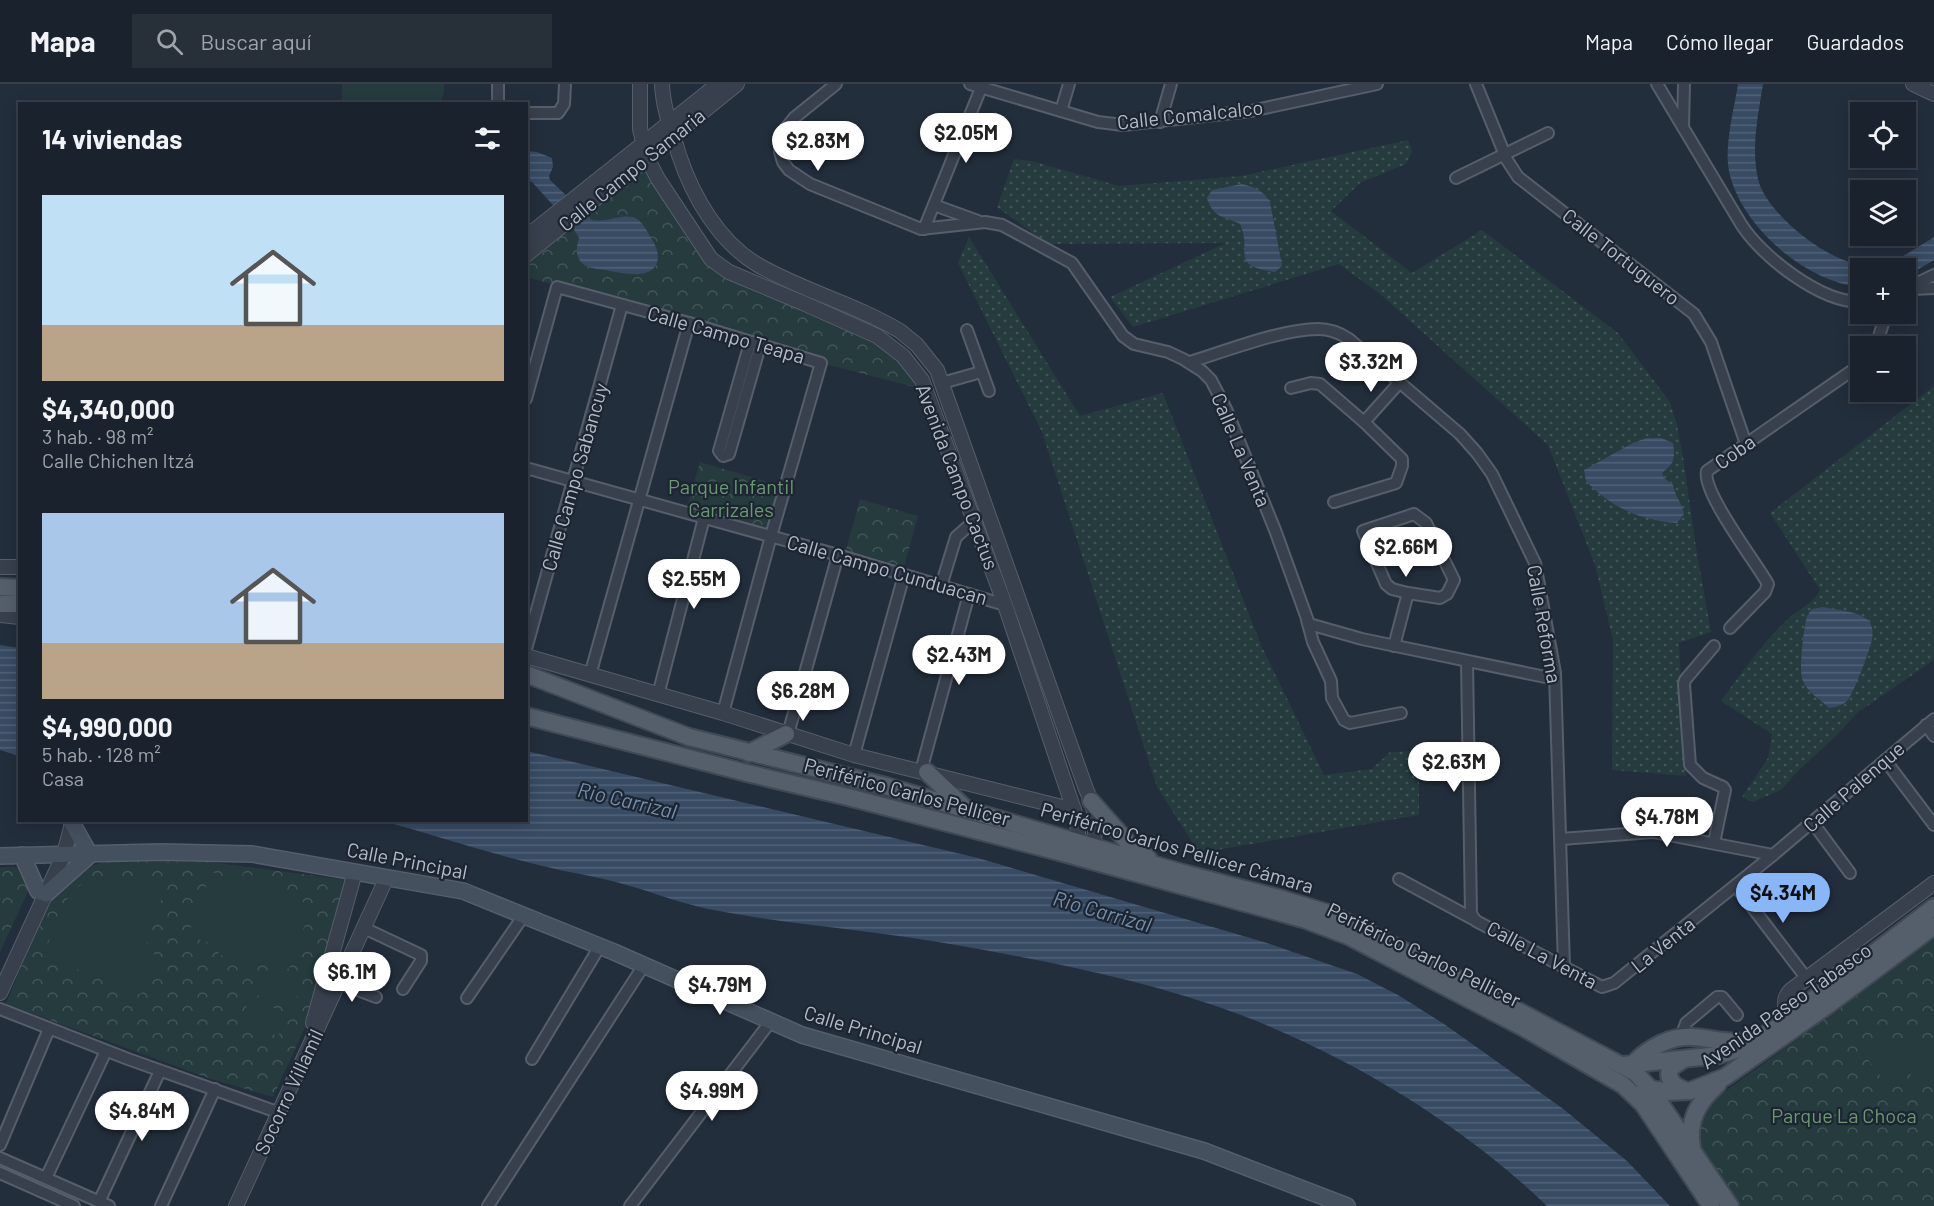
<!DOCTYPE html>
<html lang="es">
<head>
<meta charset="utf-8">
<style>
  body { margin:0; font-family:Barlow,sans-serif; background:#272f39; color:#f1f3f6; height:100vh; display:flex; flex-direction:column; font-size:22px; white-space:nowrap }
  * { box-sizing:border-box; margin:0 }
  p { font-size:20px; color:#9fa4aa }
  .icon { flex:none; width:33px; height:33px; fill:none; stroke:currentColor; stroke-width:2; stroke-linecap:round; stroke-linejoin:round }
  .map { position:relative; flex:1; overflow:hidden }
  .details { position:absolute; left:18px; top:18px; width:510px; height:720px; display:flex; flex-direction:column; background:#1a222d; border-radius:0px; box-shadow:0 3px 15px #0003,0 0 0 2px #383f49 }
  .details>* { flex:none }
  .controls { position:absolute; left:1850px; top:18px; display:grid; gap:12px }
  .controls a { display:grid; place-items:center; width:66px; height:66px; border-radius:0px; background:#1a222d; box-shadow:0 3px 15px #0003,0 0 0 2px #383f49; font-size:30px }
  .price { position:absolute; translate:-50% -51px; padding:0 14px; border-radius:21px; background:#fff; color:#222; font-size:20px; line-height:39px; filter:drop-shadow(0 2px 3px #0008) }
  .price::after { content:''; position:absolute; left:50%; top:36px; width:18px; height:14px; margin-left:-9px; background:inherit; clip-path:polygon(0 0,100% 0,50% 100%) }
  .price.current { background:#89b6f7; color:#111 }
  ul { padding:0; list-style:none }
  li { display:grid; align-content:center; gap:12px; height:318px; padding:0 24px }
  li span { display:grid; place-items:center; height:186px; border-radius:0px; color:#555 }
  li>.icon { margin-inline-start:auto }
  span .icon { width:108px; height:108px; fill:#fffc; stroke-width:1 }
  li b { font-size:26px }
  h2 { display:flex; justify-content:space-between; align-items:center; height:72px; padding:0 24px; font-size:26px }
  header { display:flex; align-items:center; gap:36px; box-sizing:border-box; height:84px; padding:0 30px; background:#1a222d; border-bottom:2px solid #383f49 }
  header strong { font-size:28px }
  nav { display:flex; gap:33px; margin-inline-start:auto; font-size:21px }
  .search { width:420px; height:54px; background:#272f39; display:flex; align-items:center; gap:15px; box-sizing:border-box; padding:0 21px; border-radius:0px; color:#9fa4aa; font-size:22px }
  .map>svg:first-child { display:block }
  .grass { fill:url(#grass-dots) }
  .park { fill:url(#park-crowns) }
  .pitch { fill:#253b3d }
  .water { fill:url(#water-rules) }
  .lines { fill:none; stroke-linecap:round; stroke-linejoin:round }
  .minor-casing { stroke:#555e6a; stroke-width:14 }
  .tertiary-casing { stroke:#555e6a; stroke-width:16 }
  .secondary-casing { stroke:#555e6a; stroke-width:18 }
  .primary-casing { stroke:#404955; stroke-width:20 }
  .minor { stroke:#37404c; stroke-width:10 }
  .tertiary { stroke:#37404c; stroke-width:14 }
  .secondary { stroke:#45505f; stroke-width:15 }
  .primary { stroke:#555f6c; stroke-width:16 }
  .labels { text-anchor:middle; stroke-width:4.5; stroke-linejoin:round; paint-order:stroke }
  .street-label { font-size:20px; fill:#b3bbc8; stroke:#1c2531 }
  .park-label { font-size:20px; fill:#6a9873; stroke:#1c2531 }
  .water-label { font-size:21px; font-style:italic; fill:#738daa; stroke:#1c2531 }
</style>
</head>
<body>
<header>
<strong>Mapa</strong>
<div class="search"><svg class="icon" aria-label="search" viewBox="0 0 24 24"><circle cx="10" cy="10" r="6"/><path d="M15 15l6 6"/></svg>Buscar aquí</div>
<nav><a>Mapa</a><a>Cómo llegar</a><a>Guardados</a></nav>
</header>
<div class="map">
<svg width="1934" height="1122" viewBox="0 0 1934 1122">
  <defs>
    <pattern id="grass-dots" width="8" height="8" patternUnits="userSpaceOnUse" patternTransform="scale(1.5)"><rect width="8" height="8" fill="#253b3d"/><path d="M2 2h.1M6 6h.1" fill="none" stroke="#425558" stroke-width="1.8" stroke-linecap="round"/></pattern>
    <pattern id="park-crowns" width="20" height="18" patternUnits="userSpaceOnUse" patternTransform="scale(1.5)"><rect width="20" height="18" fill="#253b3d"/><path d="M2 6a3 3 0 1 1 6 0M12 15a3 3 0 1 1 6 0" fill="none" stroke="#425558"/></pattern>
    <pattern id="water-rules" width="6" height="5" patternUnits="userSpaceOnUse" patternTransform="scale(1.5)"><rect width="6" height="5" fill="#374b63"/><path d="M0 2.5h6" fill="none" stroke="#526378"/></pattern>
  </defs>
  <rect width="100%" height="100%" fill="#232e3c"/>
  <!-- grass -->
  <g class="grass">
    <polygon points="1408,56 1412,67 1406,80 1360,99 1331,127 1412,189 1482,146 1618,249 1670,318 1677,341 1683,373 1696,463 1711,548 1679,559 1686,692 1612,686 1613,556 1595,481 1548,361 1380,210 1339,180 1133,243 1110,213 1226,159 1048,160 997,123 1014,75 1032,77 1119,102 1241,92"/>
    <polygon points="969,153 1080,332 1163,309 1261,561 1324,691 1372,685 1390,668 1419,667 1419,731 1199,769 1157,703 1042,348 958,179"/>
    <path d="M 1934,302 L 1934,576 L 1857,629 L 1836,652 L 1799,686 L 1781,706 L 1753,718 L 1742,713 L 1768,674 L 1772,650 L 1721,617 C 1741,589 1761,561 1786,537 C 1796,526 1813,520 1820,506 L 1770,429 Z"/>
  </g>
  <!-- park -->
  <g class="park">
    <polygon points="647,74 708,171 877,252 926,306 821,279 527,193 527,171"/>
    <polygon points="700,378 785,403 771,452 685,429"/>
    <polygon points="860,415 918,432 904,483 846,466"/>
    <polygon points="110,776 210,778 348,796 308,937 273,1013 211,995 6,920 47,820 73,788"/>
    <polygon points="0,783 22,783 31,801 0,868"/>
    <polygon points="1934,851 1934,1122 1737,1122 1699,1064 1696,1044 1709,1019 1799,954"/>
  </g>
  <!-- pitch -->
  <g class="pitch">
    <polygon points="342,0 444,0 444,9 440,19 342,19"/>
    <polygon points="212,788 241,799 244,789 278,799 276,809 312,821 289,885 253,872 250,882 218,870 220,863 188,851"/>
    <path d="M 110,795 L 134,796 L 164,807 L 144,867 L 155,870 L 141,910 L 105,900 L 106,895 L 44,874 C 52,849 61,804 91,797 C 97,795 104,796 110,795 Z"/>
    <polygon points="263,887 301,904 290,926 253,909"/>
    <polygon points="250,914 287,930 278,952 241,936"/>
    <polygon points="1885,955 1897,971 1918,955 1934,979 1934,994 1921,1005 1909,988 1889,1003 1864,970"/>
  </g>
  <!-- water -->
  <g class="water">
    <path d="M 1738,0 L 1763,0 C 1758,32 1751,63 1758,95 C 1766,131 1836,185 1873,182 C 1896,180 1915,164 1934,153 L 1934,176 L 1905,193 L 1905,184 L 1860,184 L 1860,203 C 1805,198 1740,141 1729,87 C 1724,61 1734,26 1738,0 Z"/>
    <path d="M 526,67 L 537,68 L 552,74 L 553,83 L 549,92 L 550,96 L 592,136 C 606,139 619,130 633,133 C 642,136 647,147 651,154 C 664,173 659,192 633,190 C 625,190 617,188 610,187 C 602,185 589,185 583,180 C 575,173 576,163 579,154 L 572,142 L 532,98 L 527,96 Z"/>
    <path d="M 1242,100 C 1254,103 1264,107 1270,118 L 1281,176 L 1282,182 L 1275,188 C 1228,181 1253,169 1240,140 C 1222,131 1214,135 1207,114 L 1212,106 Z"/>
    <path d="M 1647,354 L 1661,354 L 1673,359 C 1675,375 1675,379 1662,389 L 1664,394 L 1673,401 C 1675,412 1682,419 1684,430 L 1677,439 C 1639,436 1612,424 1586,397 L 1584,386 L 1633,359 Z"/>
    <path d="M 1823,523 C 1836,526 1859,527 1869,537 C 1873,542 1873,550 1872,555 C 1870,566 1853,611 1847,617 C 1841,622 1836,623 1829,624 C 1821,616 1807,608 1803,597 C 1798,588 1804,543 1807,532 L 1812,525 Z"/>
    <polygon points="0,561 19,564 19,672 0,666"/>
    <path d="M 527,667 L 978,774 L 1267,859 L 1357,890 L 1398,911 L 1444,940 L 1562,1024 L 1627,1077 L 1670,1122 L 1547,1122 C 1462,1040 1351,973 1241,931 C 1150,897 1051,878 956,861 C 874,846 790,841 708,825 C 675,818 645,805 612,797 C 584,790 555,786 527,778 C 478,766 431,750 383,737 L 526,736 Z"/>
  </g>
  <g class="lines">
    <!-- minor casing -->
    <g class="minor-casing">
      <g id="minor">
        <polyline points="836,0 794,34 786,44 781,56 780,68 783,78 789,86 810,100 921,145 985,138 1002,141 1072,179 1123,252 1134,260 1168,268 1183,275 1202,287 1211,296 1226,325 1275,446 1309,540 1362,555 1555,595"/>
        <polyline points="970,0 1098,38 1123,41 1251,27 1377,0"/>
        <polyline points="1476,0 1507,76 1518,93 1694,230 1711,258 1746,360"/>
        <path d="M 1657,0 L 1741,140 C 1761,172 1820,218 1860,218"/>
        <polyline points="498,20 498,0"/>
        <polyline points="1061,27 1069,0"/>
        <polyline points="526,29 558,29 564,20 565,0"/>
        <polyline points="1160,38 1171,0"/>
        <polyline points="1683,43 1684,0"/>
        <polyline points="1456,94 1548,49"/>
        <polyline points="934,121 978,137"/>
        <polyline points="924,145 981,4"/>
        <polyline points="1905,205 1934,191"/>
        <polyline points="1913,205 1934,204"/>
        <polyline points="967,246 989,307"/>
        <polyline points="750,259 719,367 723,372 729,370 760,262"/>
        <polyline points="1876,262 1886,230"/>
        <path d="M 1190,278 C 1226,267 1282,245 1318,245 C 1329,245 1340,249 1349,255 L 1460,350 L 1477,369 L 1492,390 L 1535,479 L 1555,589 L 1564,883"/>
        <polyline points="942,299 981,288"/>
        <polyline points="1291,304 1311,299 1320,300 1364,338 1402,375 1402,382 1396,399 1334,418"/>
        <polyline points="526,315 557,203 689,239 821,279 771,452 723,629"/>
        <polyline points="1364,338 1400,298"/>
        <polyline points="526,384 838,471 1005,521"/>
        <polyline points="941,502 956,453 973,438"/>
        <polyline points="1307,536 1313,558 1331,597 1332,614 1344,636 1350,639 1401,629"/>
        <path d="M 1730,544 L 1765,508 L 1768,500 C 1757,480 1701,407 1707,387 L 1860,281"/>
        <polyline points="1394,562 1408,509 1392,505 1386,500 1363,447 1414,430 1426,439 1454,496 1447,510 1440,514 1408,509"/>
        <polyline points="526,565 622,221"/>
        <polyline points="1467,577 1471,830 1476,837 1602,903 1614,899 1773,771 1934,635"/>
        <polyline points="590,591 689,239"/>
        <polyline points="658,611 704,434"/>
        <polyline points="1926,641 1934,652"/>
        <polyline points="788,650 838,471"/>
        <polyline points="854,671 904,491"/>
        <polyline points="1885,676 1934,741"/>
        <polyline points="921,687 969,510"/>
        <polyline points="1813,739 1850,789"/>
        <polyline points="1561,755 1653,748 1773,771"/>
        <polyline points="1714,759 1725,706 1723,703 1703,694 1690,681 1684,600 1685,596 1714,562"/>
        <polyline points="1399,795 1475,836"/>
        <polyline points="1736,802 1807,895"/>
        <polyline points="364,844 421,871 421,877 403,905"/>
        <polyline points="340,899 376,913"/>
        <polyline points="467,914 524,831"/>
        <polyline points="0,925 128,975 280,1029"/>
        <polyline points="1681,953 1686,939 1717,913 1722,913 1737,931"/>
        <polyline points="532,975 600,862"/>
        <polyline points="0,1061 49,945"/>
        <polyline points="0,1074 109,1122"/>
        <polyline points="0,1089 74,1122"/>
        <polyline points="46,1094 106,967"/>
        <polyline points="99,1118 160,987"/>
        <polyline points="161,1122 215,1005"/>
        <polyline points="488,1122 644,881"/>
        <polyline points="630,1122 771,937"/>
      </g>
    </g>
    <!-- tertiary casing -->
    <g class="tertiary-casing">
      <g id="tertiary">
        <polyline points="640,0 640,45 647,74 658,95 711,175 729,188 803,219 877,252 903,272 922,296 1005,521 1077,735 1078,749 1074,767"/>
        <path d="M 662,0 C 663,25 672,47 679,71 C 693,113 719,158 758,181 C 803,207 855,220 900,247 L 917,261 L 937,286 L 1086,705 C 1099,734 1098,741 1090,772"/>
        <polyline points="1913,0 1934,10"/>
        <polyline points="526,153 718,0"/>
        <polyline points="526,171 737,0"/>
        <polyline points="0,483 20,483"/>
        <polyline points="0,531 20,533"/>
        <polyline points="526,572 723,629 854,671 1074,726"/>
        <polyline points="0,909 64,770 73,736"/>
        <path d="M 1790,933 C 1783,923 1783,914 1791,906 L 1934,799"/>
        <polyline points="313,939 355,788"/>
        <polyline points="236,1122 386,795"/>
      </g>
    </g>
    <!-- secondary casing -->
    <g class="secondary-casing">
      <g id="secondary">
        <polyline points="72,739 90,771"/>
        <polyline points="22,771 38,807 46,810 90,771"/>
        <polyline points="0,772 161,768 252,770 463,807 614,868 802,951 1204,1067 1347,1122"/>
      </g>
    </g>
    <!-- primary casing -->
    <g class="primary-casing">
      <g id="primary">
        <polyline points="0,503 20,504"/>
        <polyline points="0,520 20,520"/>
        <polyline points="526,590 689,653 886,702 1183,789 1282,815 1328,829 1404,867 1636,989 1651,1006 1730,1122"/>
        <polyline points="526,632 751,690 848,713 1063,769 1303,835 1348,852 1526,945 1623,1001 1643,1020 1711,1122"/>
        <polyline points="749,669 786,650"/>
        <polyline points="927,688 965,724"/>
        <polyline points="1091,717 1129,760 1148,774"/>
        <path d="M 1684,975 L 1670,984 C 1666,997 1676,1004 1688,1007"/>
        <path d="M 1634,979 C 1649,964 1671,951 1693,953 C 1711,954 1727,960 1745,957"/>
        <polyline points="1624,981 1719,971 1743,964 1777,943 1934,823"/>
        <polyline points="1645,1004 1669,1008 1690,1007 1725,993 1828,921 1934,842"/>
        <path d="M 1692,1064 C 1687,1037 1698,1018 1718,1000"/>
      </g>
    </g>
    <!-- minor -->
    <use href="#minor" class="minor"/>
    <!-- tertiary -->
    <use href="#tertiary" class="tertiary"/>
    <!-- secondary -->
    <use href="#secondary" class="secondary"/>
    <!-- primary -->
    <use href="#primary" class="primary"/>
  </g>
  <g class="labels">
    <!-- street labels -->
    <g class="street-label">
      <text transform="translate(1190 31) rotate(-6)" y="7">Calle Comalcalco</text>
      <text transform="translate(632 86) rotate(-39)" y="7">Calle Campo Samaria</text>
      <text transform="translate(1621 173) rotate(38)" y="7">Calle Tortuguero</text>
      <text transform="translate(726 251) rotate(16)" y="7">Calle Campo Teapa</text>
      <text transform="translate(1241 366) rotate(67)" y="7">Calle La Venta</text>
      <text transform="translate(1735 368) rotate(-35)" y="7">Coba</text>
      <text transform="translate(575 393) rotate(-74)" y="7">Calle Campo Sabancuy</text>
      <text transform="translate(957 393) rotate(69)" y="7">Avenida Campo Cactus</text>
      <text transform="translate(887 486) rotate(16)" y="7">Calle Campo Cunduacan</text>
      <text transform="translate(1544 540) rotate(80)" y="7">Calle Reforma</text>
      <text transform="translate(1854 703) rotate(-41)" y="7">Calle Palenque</text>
      <text transform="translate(907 708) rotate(15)" y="7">Periférico Carlos Pellicer</text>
      <text transform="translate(1177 764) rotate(16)" y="7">Periférico Carlos Pellicer Cámara</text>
      <text transform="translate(407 777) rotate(11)" y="7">Calle Principal</text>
      <text transform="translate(1663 861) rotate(-39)" y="7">La Venta</text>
      <text transform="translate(1424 871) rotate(26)" y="7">Periférico Carlos Pellicer</text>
      <text transform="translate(1542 871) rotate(28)" y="7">Calle La Venta</text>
      <text transform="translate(1786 922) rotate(-35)" y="7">Avenida Paseo Tabasco</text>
      <text transform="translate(863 946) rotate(17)" y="7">Calle Principal</text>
      <text transform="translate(289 1008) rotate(-65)" y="7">Socorro Villamil</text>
    </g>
    <!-- park labels -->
    <g class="park-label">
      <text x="731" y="410">Parque Infantil<tspan x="731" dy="23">Carrizales</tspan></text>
      <text x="1844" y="1039">Parque La Choca</text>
    </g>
    <!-- water labels -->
    <g class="water-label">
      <text transform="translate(627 717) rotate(13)" y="7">Rio Carrizal</text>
      <text transform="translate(1102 828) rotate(16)" y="7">Rio Carrizal</text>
    </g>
  </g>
</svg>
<div class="controls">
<a><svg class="icon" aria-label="locate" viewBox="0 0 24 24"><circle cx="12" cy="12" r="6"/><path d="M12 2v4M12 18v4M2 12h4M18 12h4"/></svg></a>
<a><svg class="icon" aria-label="layers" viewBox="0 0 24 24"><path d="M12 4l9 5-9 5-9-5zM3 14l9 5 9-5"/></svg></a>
<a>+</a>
<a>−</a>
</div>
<b class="price" style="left:966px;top:80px">$2.05M</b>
<b class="price" style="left:818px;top:88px">$2.83M</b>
<b class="price" style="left:1371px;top:309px">$3.32M</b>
<b class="price" style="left:1406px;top:494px">$2.66M</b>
<b class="price" style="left:694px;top:526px">$2.55M</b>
<b class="price" style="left:959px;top:602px">$2.43M</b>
<b class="price" style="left:803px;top:638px">$6.28M</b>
<b class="price" style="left:1454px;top:709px">$2.63M</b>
<b class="price" style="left:1667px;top:764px">$4.78M</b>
<b class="price current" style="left:1783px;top:840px">$4.34M</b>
<b class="price" style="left:352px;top:919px">$6.1M</b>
<b class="price" style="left:720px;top:932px">$4.79M</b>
<b class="price" style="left:712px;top:1038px">$4.99M</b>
<b class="price" style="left:142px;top:1058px">$4.84M</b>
<section class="details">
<h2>14 viviendas<svg class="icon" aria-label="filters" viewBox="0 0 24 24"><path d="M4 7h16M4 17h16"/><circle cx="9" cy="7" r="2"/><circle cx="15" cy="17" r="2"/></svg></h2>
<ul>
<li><span style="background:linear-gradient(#bfe0f5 70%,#b9a48a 0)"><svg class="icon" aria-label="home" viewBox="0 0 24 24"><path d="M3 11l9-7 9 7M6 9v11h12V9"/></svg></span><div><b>$4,340,000</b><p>3 hab. · 98 m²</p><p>Calle Chichen Itzá</p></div></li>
<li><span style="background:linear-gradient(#a9c7e8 70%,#b9a48a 0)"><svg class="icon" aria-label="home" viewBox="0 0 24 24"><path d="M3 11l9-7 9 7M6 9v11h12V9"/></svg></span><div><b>$4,990,000</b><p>5 hab. · 128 m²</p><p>Casa</p></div></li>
</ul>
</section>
</div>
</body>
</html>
